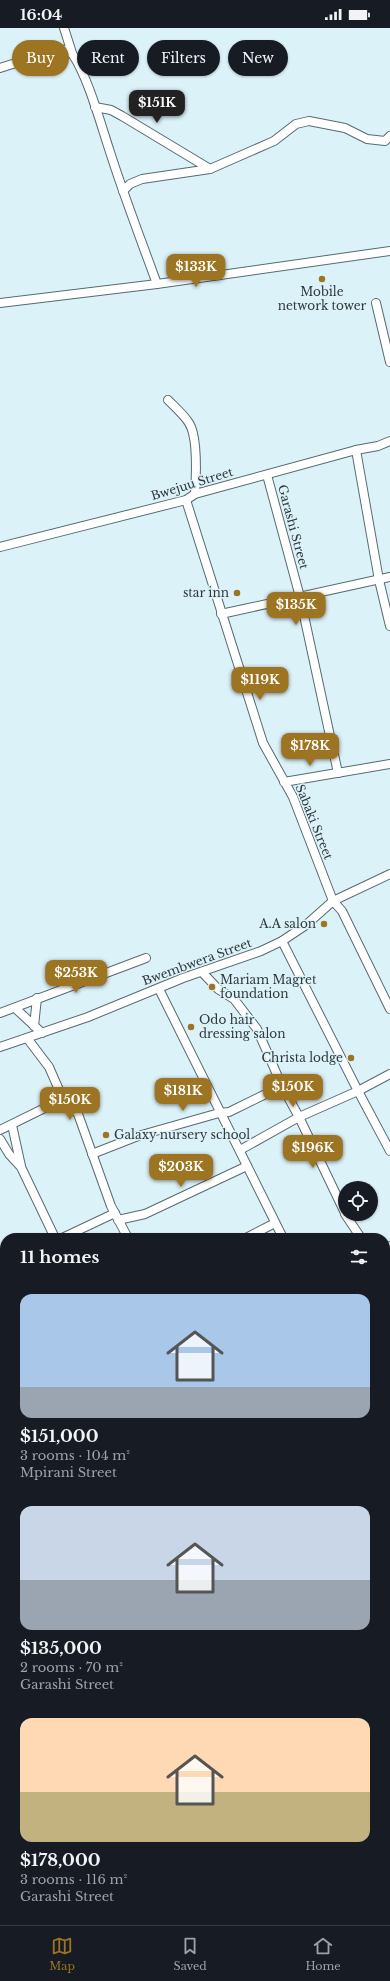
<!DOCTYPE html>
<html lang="en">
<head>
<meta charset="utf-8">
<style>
  body { margin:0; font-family:"Libre Baskerville",serif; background:#20242c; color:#f1f3f6; height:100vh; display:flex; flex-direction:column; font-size:15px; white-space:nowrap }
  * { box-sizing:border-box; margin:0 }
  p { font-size:13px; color:#9ea1a6 }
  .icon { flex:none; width:22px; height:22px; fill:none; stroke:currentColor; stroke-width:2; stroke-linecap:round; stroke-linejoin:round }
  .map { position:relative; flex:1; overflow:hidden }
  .panel { position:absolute; left:0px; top:1205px; width:390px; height:692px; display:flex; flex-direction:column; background:#171b24; border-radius:16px 16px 0 0; box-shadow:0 1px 3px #0004 }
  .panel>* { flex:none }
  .banner { position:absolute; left:12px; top:12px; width:366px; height:36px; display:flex; gap:8px }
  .fabs { position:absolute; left:338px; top:1153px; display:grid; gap:8px }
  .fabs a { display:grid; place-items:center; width:40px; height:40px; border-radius:50%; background:#171b24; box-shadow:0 1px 3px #0004; font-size:20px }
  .price { position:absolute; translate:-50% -34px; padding:0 9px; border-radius:8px; background:#9d7421; color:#fff; font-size:13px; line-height:26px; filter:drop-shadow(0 1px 2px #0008) }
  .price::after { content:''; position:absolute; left:50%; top:24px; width:12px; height:9px; margin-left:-6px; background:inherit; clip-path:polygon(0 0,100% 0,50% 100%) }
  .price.active { background:#222; color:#fff }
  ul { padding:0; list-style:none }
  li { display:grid; align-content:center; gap:8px; height:212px; padding:0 20px }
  li span { display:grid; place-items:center; height:124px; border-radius:12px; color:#555 }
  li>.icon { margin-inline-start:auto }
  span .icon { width:72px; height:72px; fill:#fffc; stroke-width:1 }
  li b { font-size:17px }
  h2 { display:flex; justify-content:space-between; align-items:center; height:48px; padding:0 20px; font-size:17px }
  .tag { padding:0 14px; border-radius:18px; background:#171b24; box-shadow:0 1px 3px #0004; font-size:14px; line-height:36px }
  .tag.active { background:#9d7421; color:#fff }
  .status { display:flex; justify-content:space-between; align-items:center; height:28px; padding:0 20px; background:#171b24; direction:ltr }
  .status svg { height:11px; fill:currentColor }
  .menu { display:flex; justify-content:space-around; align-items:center; height:56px; border-top:1px solid #363941; background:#171b24; font-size:11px; color:#9ea1a6 }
  .menu a { display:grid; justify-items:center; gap:2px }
  .menu .active { color:#9d7421 }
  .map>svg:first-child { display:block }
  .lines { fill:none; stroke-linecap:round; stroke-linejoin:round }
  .minor-casing { stroke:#576a70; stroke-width:10 }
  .tertiary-casing { stroke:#576a70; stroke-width:12 }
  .minor { stroke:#fff; stroke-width:8 }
  .tertiary { stroke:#fff; stroke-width:10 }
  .poi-dot { fill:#9d7421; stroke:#dcf2f9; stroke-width:1.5 }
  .labels { text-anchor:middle; stroke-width:3; stroke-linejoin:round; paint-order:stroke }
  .poi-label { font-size:12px; fill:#31393c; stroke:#dcf2f9; text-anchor:end }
  .street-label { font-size:12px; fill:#31393c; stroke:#dcf2f9 }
</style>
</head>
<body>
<div class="status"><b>16:04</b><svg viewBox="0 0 49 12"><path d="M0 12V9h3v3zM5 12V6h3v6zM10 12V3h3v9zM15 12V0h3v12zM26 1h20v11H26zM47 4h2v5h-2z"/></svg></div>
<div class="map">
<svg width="390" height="1897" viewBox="0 0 390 1897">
  <rect width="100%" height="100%" fill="#dcf2f9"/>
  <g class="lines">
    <!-- minor casing -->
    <g class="minor-casing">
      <g id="minor">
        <polyline points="64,0 72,25"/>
        <path d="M 0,40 L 57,22 C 63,21 69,21 73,27 C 88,49 101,97 110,124 C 124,168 141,212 157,256"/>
        <polyline points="95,79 111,82 122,88 210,141"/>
        <polyline points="123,163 130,156 142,151 210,141 274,113 296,96 309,93 345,100 367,111 385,113 390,108"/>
        <polyline points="0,275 157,256 390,223"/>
        <polyline points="376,275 390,334"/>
        <path d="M 168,372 C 175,379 184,387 189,395 C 198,409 196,450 195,466"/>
        <polyline points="356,422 379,552 390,598"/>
        <polyline points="267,447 300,569 338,745"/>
        <polyline points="186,472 263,715 293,769 333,873 342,883 390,981"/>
        <polyline points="0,519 186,472 195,466 356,422 378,418 390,413"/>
        <polyline points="221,586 390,549"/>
        <polyline points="284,754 390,736"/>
        <polyline points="282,913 358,1063 390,1123"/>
        <polyline points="202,944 218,961 234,971 257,1001 282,1058 299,1089 345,1185"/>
        <polyline points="159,961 283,1210"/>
        <polyline points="15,980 42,1005"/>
        <polyline points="0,985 146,930"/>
        <polyline points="34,998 37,970"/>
        <polyline points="27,1010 49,1039 63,1071 78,1086 111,1178 128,1210"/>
        <polyline points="0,1019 88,989 183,950 261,923 282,913 306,897 333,873 390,846"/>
        <polyline points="12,1097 21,1138"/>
        <polyline points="0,1102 63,1071"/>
        <polyline points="0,1111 9,1126 21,1139 55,1210"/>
        <polyline points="240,1122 299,1089 358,1063 390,1046"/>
        <polyline points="92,1126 138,1108 219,1085 229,1084 282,1058"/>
        <polyline points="345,1186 361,1210"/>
        <polyline points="118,1192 145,1186 247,1138"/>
        <polyline points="62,1210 115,1185"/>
        <polyline points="246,1210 275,1195"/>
        <polyline points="0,1238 5,1236"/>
        <polyline points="0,1256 5,1265"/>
        <polyline points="385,1365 390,1369"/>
        <polyline points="0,1406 5,1415"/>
        <polyline points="385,1461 390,1459"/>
        <polyline points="0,1511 5,1521"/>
        <polyline points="385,1523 390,1530"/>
        <polyline points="385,1582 390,1572"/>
        <polyline points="385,1680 390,1688"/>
        <polyline points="385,1753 390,1741"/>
        <polyline points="385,1848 390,1850"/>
      </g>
    </g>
    <!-- tertiary casing -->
    <g class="tertiary-casing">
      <g id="tertiary">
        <polyline points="385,1225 390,1219"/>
        <polyline points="0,1631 5,1627"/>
        <polyline points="385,1748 390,1751"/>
      </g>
    </g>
    <!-- minor -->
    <use href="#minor" class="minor"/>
    <!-- tertiary -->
    <use href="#tertiary" class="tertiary"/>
  </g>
  <!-- markers -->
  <g class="poi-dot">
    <circle cx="322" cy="251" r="4"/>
    <circle cx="237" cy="565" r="4"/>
    <circle cx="324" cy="896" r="4"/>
    <circle cx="212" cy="959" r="4"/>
    <circle cx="191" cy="999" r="4"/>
    <circle cx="351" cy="1030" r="4"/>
    <circle cx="106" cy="1107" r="4"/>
  </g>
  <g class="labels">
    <!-- poi labels -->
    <g class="poi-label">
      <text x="322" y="268" text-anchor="middle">Mobile<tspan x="322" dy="14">network tower</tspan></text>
      <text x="229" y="569">star inn</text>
      <text x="316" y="900">A.A salon</text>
      <text x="220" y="956" text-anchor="start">Mariam Magret<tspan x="220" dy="14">foundation</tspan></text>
      <text x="199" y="996" text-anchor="start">Odo hair<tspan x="199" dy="14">dressing salon</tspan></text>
      <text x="343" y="1034">Christa lodge</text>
      <text x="114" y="1111" text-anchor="start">Galaxy nursery school</text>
    </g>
    <!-- street labels -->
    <g class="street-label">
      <text transform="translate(192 456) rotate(-17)" y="4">Bwejuu Street</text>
      <text transform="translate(293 499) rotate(75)" y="4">Garashi Street</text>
      <text transform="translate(314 794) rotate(68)" y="4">Sabaki Street</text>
      <text transform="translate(197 934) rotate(-20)" y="4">Bwembwera Street</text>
    </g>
  </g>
</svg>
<div class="fabs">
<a><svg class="icon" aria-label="locate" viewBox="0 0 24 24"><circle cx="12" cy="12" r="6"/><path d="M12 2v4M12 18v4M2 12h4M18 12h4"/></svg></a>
</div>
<b class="price active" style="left:157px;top:96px">$151K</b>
<b class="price" style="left:196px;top:260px">$133K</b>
<b class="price" style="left:296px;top:598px">$135K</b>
<b class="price" style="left:260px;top:673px">$119K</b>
<b class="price" style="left:310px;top:739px">$178K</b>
<b class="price" style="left:76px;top:966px">$253K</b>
<b class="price" style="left:293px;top:1080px">$150K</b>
<b class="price" style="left:183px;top:1084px">$181K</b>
<b class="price" style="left:70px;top:1093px">$150K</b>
<b class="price" style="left:313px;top:1141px">$196K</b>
<b class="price" style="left:181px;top:1160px">$203K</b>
<div class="banner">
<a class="tag active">Buy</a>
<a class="tag">Rent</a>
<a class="tag">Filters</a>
<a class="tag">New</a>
</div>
<section class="panel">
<h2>11 homes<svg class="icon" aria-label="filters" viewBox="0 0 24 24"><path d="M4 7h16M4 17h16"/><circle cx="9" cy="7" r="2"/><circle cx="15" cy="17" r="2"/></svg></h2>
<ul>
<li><span style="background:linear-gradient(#a9c7e8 75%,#9aa5b1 0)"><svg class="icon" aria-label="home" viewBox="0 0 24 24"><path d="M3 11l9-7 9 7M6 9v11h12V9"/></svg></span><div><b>$151,000</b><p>3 rooms · 104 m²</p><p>Mpirani Street</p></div></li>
<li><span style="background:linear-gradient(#c9d6e8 60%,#9aa5b1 0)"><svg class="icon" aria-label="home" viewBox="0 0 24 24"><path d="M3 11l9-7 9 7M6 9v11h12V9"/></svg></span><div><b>$135,000</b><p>2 rooms · 70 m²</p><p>Garashi Street</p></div></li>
<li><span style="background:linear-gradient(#ffd9b3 60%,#c2b280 0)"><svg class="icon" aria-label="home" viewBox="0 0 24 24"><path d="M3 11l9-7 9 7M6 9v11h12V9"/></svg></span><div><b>$178,000</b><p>3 rooms · 116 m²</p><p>Garashi Street</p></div></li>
</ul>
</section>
</div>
<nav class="menu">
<a class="active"><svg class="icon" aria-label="map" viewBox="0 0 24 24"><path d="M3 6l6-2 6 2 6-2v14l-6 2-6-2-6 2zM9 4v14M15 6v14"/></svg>Map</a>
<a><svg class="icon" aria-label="saved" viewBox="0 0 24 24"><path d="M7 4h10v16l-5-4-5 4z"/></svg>Saved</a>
<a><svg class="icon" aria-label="home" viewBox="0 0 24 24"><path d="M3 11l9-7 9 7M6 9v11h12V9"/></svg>Home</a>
</nav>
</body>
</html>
